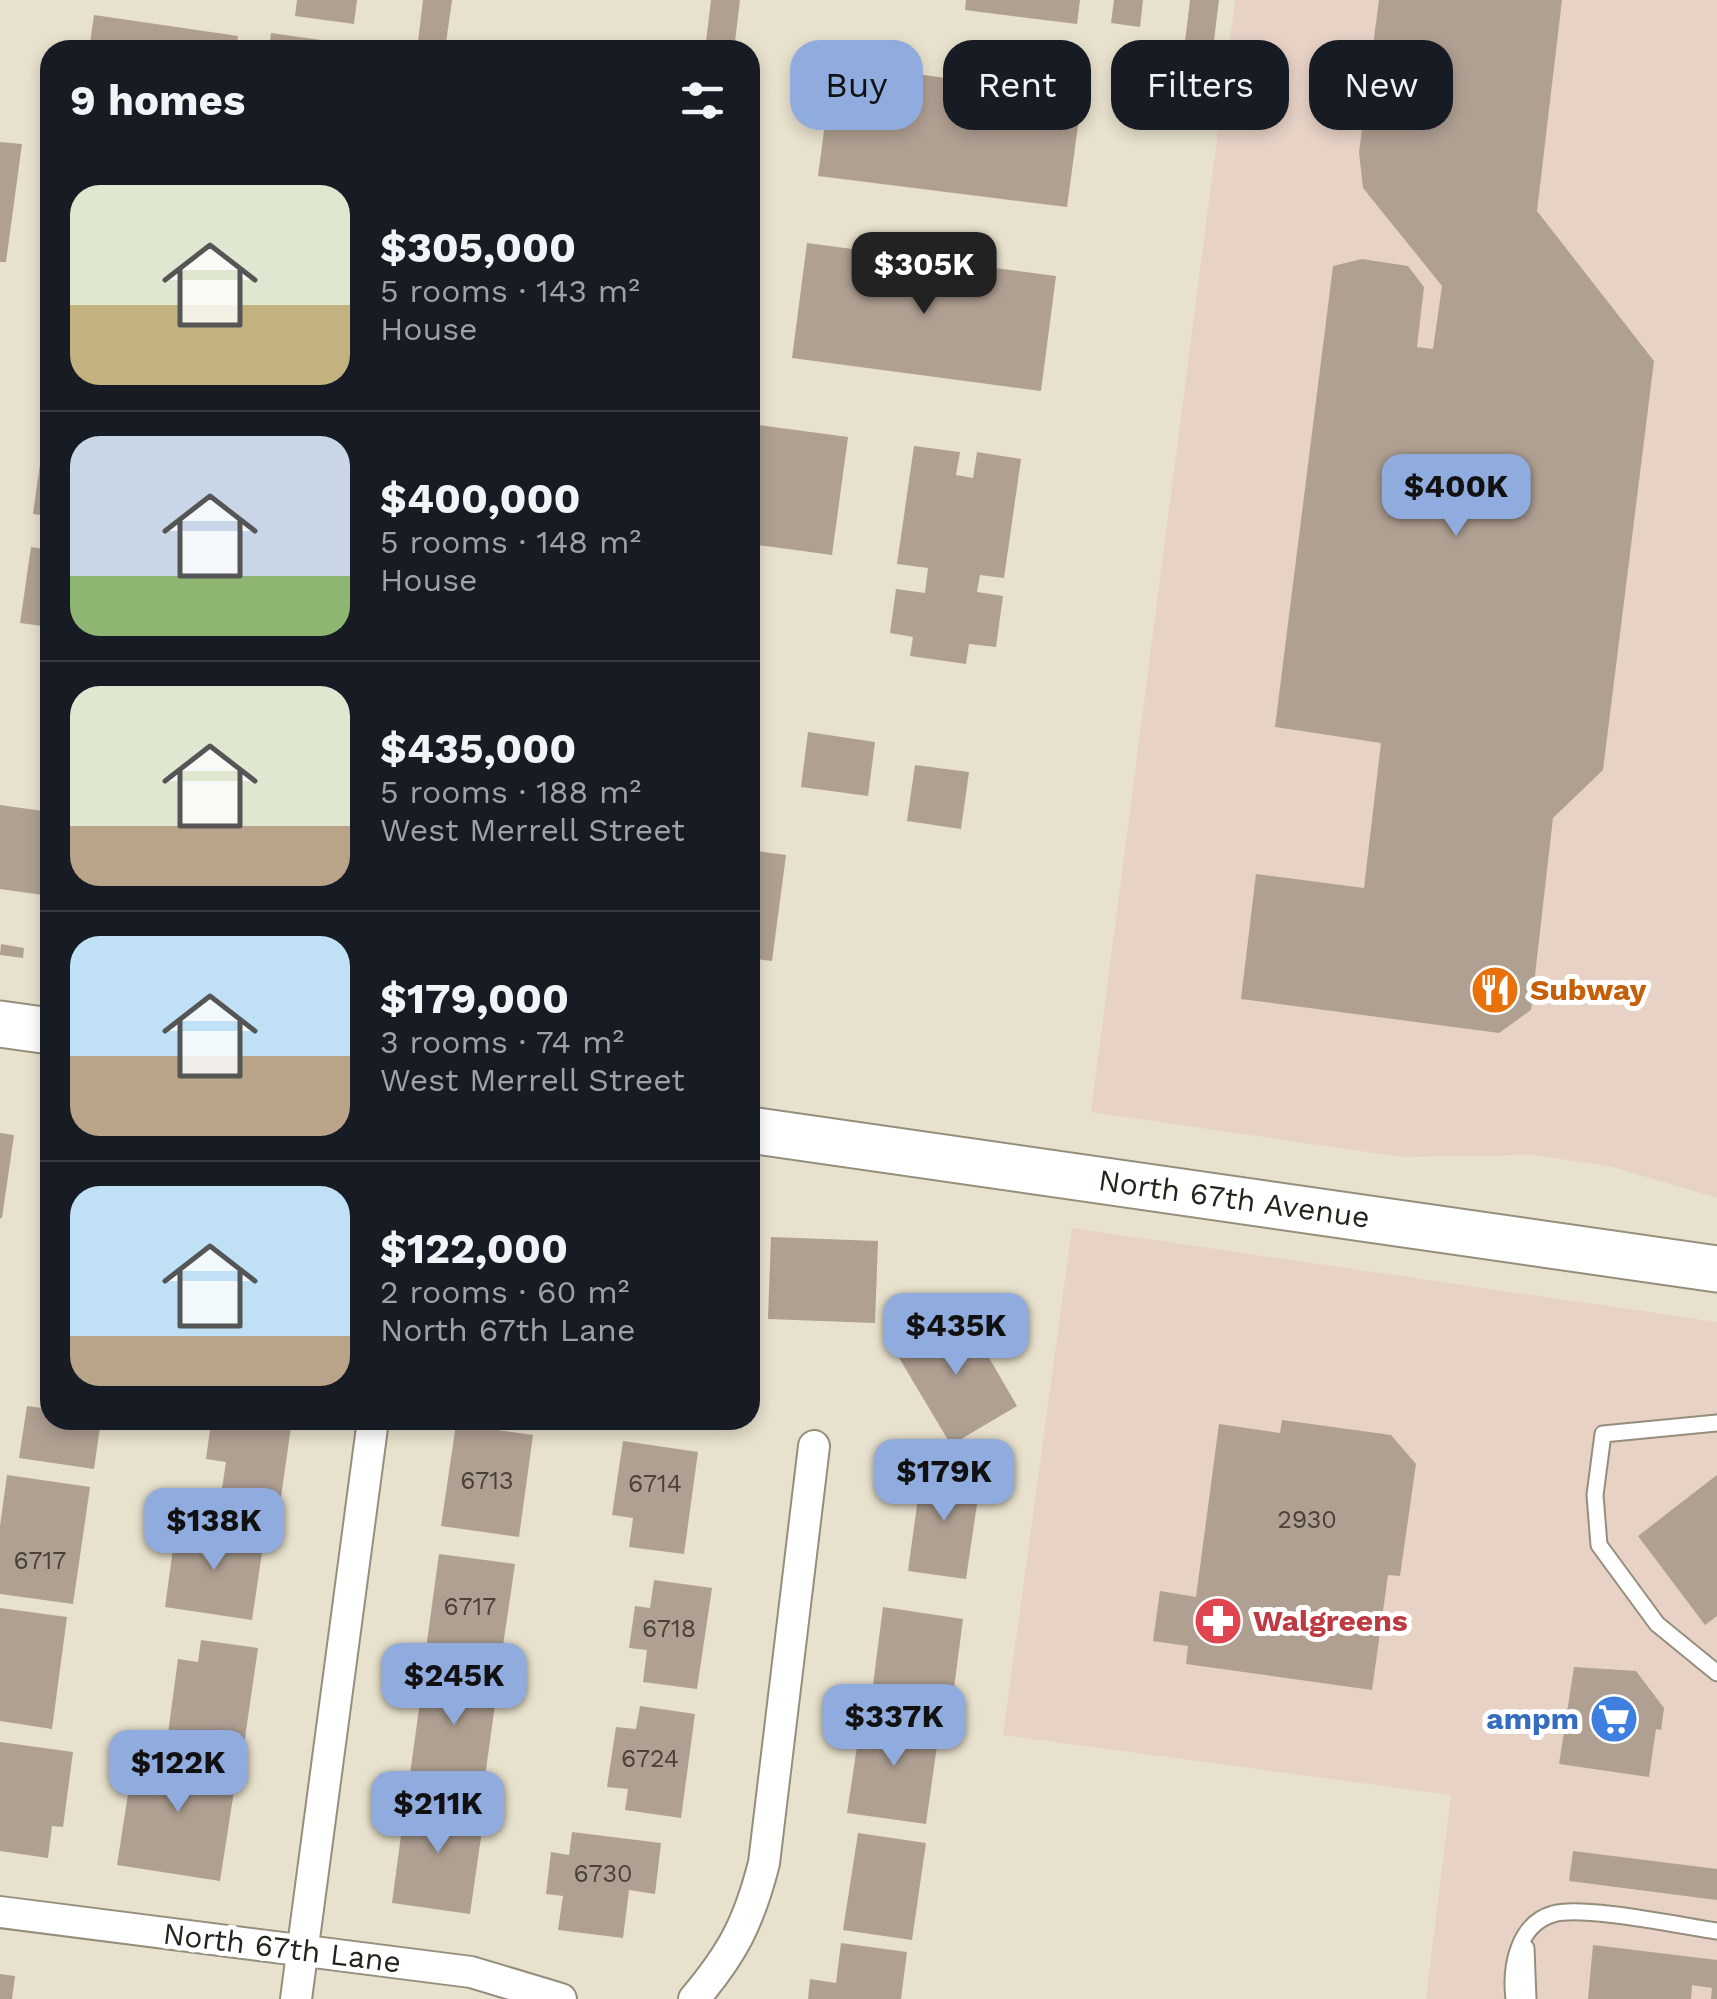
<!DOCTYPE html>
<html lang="en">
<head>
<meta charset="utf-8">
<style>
  body { margin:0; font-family:"Work Sans",sans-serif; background:#242831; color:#f1f3f6; height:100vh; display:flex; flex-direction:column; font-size:38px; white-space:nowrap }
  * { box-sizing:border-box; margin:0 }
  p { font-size:32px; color:#9ea1a6 }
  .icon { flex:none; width:55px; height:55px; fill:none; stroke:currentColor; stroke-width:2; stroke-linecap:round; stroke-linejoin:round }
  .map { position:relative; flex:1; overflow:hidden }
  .sheet { position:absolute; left:40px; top:40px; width:720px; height:1390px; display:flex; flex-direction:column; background:#171b24; border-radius:30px; box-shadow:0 5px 15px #0003 }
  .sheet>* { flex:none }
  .guide { position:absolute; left:790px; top:40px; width:775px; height:90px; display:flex; gap:20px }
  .price { position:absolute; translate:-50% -85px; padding:0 22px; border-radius:20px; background:#90abde; color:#111; font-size:32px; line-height:65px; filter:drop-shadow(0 2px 5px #0008) }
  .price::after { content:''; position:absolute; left:50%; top:60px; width:30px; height:22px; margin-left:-15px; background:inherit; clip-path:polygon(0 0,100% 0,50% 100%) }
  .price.on { background:#222; color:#fff }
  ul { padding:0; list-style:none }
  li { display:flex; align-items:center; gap:30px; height:250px; padding:0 30px }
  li+li { border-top:2px solid #363941 }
  li span { display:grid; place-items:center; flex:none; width:280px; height:200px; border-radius:30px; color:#555 }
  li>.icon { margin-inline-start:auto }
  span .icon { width:120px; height:120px; fill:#fffc; stroke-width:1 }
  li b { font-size:42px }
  h2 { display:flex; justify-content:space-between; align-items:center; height:120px; padding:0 30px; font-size:42px }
  .tag { padding:0 35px; border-radius:30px; background:#171b24; box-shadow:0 5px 15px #0003; font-size:35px; line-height:90px }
  .tag.on { background:#90abde; color:#111 }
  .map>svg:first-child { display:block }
  .commercial { fill:#e8d2c6 }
  .building { fill:#b0a092 }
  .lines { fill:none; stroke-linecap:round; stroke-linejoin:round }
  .service-casing { stroke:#958e7c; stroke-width:19 }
  .minor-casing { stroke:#958e7c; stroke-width:34 }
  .secondary-casing { stroke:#958e7c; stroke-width:49 }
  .service { stroke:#fff; stroke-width:15 }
  .minor { stroke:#fff; stroke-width:30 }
  .secondary { stroke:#fff; stroke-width:45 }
  .labels { text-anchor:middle; stroke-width:10; stroke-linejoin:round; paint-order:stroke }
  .number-label { font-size:25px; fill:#48423a }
  .food-label { font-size:30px; font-weight:bold; fill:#c56008; stroke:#fff; text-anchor:start }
  .street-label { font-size:30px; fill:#26231c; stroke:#fff }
  .health-label { font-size:30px; font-weight:bold; fill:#be3a42; stroke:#fff; text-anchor:start }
  .shop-label { font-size:30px; font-weight:bold; fill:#366cbe; stroke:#fff; text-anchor:end }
</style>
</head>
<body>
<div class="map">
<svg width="1717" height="1999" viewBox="0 0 1717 1999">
  <rect width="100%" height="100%" fill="#e8e1cd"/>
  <!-- commercial -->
  <g class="commercial">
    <polygon points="1235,0 1717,0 1717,1198 1613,1167 1533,1155 1402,1157 1091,1112"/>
    <polygon points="1072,1228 1717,1322 1717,1999 1426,1999 1451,1795 1003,1735"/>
  </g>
  <!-- building -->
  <g class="building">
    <polygon points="297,0 357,0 354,24 295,16"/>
    <polygon points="423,0 452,0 445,50 417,50"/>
    <polygon points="711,0 740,0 734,50 705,50"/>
    <polygon points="966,0 1080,0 1077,24 965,10"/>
    <polygon points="1114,0 1143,0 1140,27 1111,23"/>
    <polygon points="1190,0 1219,0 1204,121 1176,118"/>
    <polygon points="1379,0 1562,0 1537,211 1654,361 1603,770 1553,818 1531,1010 1499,1033 1241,999 1256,874 1364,888 1381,743 1275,727 1333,266 1362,259 1408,266 1424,287 1417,347 1433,349 1442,286 1363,188 1359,152"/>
    <polygon points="94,15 238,36 236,50 89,50"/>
    <polygon points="271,33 350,44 349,50 269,50"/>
    <polygon points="833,63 1082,96 1067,207 818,176"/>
    <polygon points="0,142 22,144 6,262 0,262"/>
    <polygon points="807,243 1056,276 1041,391 792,358"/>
    <polygon points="750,424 848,437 832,555 750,544"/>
    <polygon points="914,446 960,452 956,475 973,478 977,452 1021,459 1004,578 980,575 977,592 1003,596 996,647 969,644 966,664 910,656 913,637 890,633 896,589 925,593 928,568 897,564"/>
    <polygon points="41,457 50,459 50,516 33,514"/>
    <polygon points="31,547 50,550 50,627 20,623"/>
    <polygon points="808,732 875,742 868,796 801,787"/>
    <polygon points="915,765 969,772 961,829 907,821"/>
    <polygon points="0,805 50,812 50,896 0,889"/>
    <polygon points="750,850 786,855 772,961 750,958"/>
    <polygon points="1,944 24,948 23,958 0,955"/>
    <polygon points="0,1133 14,1135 2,1218 0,1218"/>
    <polygon points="771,1237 878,1241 875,1323 768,1319"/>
    <polygon points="962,1311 1017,1406 951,1445 895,1351"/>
    <polygon points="27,1406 50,1409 50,1420 101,1420 94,1469 19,1458"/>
    <polygon points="229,1420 292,1420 279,1511 220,1502 226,1462 206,1459 211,1423 228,1426"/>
    <polygon points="1282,1420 1391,1435 1416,1464 1400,1576 1388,1575 1372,1690 1186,1664 1188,1646 1153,1641 1160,1591 1196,1597 1219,1424 1280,1433"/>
    <polygon points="456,1424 533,1435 519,1537 441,1526"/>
    <polygon points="623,1441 698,1452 684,1554 629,1547 633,1518 612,1515"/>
    <polygon points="922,1469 981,1477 966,1579 908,1571"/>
    <polygon points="7,1475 90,1487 73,1604 0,1594 0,1526"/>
    <polygon points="1717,1475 1717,1616 1705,1625 1638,1536"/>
    <polygon points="176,1527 264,1539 252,1620 165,1607"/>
    <polygon points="439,1554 515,1564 501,1659 426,1649"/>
    <polygon points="654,1580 712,1588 697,1689 643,1682 647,1650 629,1648 635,1606 650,1608"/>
    <polygon points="883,1607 963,1619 953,1696 873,1685"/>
    <polygon points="0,1608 67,1617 52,1729 0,1721"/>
    <polygon points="201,1640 258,1648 243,1752 167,1741 178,1659 198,1662"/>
    <polygon points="1574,1667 1636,1671 1664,1708 1661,1730 1656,1729 1649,1777 1559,1764"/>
    <polygon points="424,1673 498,1683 484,1784 410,1774"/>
    <polygon points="640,1706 695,1714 681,1818 625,1810 628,1789 607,1787 616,1727 636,1729"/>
    <polygon points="862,1713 940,1724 926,1824 847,1813"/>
    <polygon points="0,1742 73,1752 63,1827 52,1826 48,1858 0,1851"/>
    <polygon points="135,1749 238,1765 220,1881 117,1865"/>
    <polygon points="406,1798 485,1809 470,1914 392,1903"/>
    <polygon points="572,1832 661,1843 655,1894 629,1890 623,1938 558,1930 563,1896 546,1894 551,1852 569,1855"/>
    <polygon points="858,1833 926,1843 912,1940 843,1930"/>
    <polygon points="1573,1851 1717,1869 1717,1900 1569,1881"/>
    <polygon points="841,1943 907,1952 901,1999 808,1999 810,1979 836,1983"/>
    <polygon points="1593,1945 1717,1960 1717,1999 1711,1999 1712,1988 1692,1985 1691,1999 1588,1999"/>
    <polygon points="0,1974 15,1976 12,1999 0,1999"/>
  </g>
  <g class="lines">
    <!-- service casing -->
    <g class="service-casing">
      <g id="service">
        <polyline points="1717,1423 1603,1434 1595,1495 1599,1545 1657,1624 1717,1673"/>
        <polyline points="1526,1948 1528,1999"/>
        <path d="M 1514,1999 C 1510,1967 1518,1924 1553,1914 C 1582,1905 1682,1926 1717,1931"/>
      </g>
    </g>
    <!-- minor casing -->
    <g class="minor-casing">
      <g id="minor">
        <polyline points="0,1912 471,1972 561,1999"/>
        <polyline points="296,1999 373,1420"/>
        <path d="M 694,1999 C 733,1953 749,1922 764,1863 L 814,1446"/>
      </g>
    </g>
    <!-- secondary casing -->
    <g class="secondary-casing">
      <g id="secondary">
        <polyline points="0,1024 50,1031"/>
        <polyline points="750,1130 1717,1269"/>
      </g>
    </g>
    <!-- service -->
    <use href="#service" class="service"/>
    <!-- minor -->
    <use href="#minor" class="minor"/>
    <!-- secondary -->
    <use href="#secondary" class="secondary"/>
  </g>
  <!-- icons -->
  <defs>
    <g id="restaurant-disc" transform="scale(2.5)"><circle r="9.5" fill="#e8710a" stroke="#fff"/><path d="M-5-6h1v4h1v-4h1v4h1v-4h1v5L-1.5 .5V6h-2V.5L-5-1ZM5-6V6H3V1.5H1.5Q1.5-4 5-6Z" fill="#fff"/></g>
    <g id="pharmacy-disc" transform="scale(2.5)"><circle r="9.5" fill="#e0444e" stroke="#fff"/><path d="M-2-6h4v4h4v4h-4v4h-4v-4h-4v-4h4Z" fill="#fff"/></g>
    <g id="supermarket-disc" transform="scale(2.5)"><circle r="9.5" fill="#3f7fe0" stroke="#fff"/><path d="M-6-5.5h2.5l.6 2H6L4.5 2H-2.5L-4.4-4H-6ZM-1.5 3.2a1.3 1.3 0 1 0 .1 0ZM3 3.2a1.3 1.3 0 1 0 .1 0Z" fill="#fff"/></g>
  </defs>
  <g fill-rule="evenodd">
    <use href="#restaurant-disc" x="1495" y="990"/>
    <use href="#pharmacy-disc" x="1218" y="1621"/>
    <use href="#supermarket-disc" x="1614" y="1719"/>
  </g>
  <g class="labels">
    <!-- number labels -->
    <g class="number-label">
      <text x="487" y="1489">6713</text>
      <text x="655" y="1492">6714</text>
      <text x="1307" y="1528">2930</text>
      <text x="40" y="1569">6717</text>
      <text x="470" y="1615">6717</text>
      <text x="669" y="1637">6718</text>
      <text x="650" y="1767">6724</text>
      <text x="603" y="1882">6730</text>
    </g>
    <!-- food labels -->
    <g class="food-label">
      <text x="1530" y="1000">Subway</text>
    </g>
    <!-- street labels -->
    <g class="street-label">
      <text transform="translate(1234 1199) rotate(8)" y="10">North 67th Avenue</text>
      <text transform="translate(282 1948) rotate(7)" y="10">North 67th Lane</text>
    </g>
    <!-- health labels -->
    <g class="health-label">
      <text x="1253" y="1631">Walgreens</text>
    </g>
    <!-- shop labels -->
    <g class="shop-label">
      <text x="1579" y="1729">ampm</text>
    </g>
  </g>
</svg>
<b class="price on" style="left:924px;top:317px">$305K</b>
<b class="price" style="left:1456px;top:539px">$400K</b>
<b class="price" style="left:956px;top:1378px">$435K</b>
<b class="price" style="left:944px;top:1524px">$179K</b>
<b class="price" style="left:214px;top:1573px">$138K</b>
<b class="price" style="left:454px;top:1728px">$245K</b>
<b class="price" style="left:894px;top:1769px">$337K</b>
<b class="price" style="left:178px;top:1815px">$122K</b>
<b class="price" style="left:438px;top:1856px">$211K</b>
<div class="guide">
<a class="tag on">Buy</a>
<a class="tag">Rent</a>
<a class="tag">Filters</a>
<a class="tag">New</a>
</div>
<section class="sheet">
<h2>9 homes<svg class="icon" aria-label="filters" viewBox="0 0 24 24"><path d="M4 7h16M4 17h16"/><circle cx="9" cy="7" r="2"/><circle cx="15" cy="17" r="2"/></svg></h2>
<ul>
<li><span style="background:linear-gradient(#dfe7d0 60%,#c2b280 0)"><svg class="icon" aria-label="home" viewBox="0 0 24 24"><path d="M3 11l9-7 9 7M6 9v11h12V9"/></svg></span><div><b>$305,000</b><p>5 rooms · 143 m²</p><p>House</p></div></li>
<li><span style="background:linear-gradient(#c9d6e8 70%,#8fb573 0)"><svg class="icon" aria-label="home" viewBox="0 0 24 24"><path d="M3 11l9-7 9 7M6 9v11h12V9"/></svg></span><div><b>$400,000</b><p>5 rooms · 148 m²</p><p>House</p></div></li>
<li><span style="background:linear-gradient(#dfe7d0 70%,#b9a48a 0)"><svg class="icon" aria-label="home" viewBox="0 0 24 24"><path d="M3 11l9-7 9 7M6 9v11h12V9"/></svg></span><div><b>$435,000</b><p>5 rooms · 188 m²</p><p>West Merrell Street</p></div></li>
<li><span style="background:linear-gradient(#bfe0f5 60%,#b9a48a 0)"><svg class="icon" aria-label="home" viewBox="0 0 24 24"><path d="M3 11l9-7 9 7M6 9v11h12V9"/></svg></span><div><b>$179,000</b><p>3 rooms · 74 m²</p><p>West Merrell Street</p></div></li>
<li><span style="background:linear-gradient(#bfe0f5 75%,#b9a48a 0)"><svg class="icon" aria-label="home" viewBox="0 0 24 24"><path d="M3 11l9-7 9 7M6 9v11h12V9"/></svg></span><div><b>$122,000</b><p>2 rooms · 60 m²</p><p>North 67th Lane</p></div></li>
</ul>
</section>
</div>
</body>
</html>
